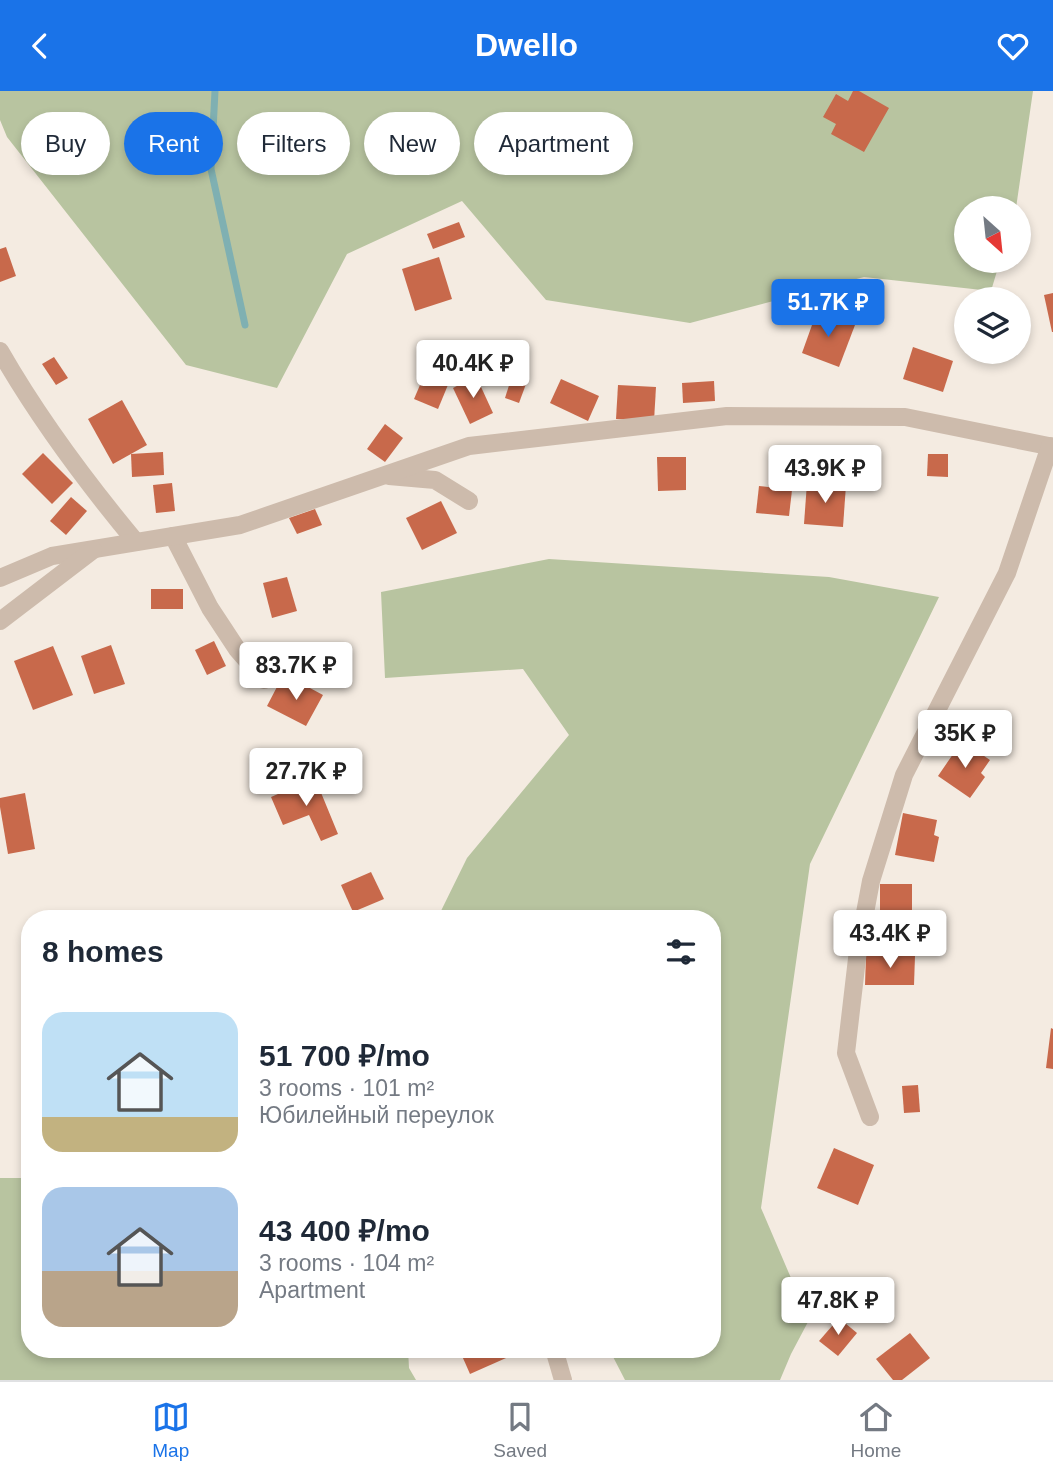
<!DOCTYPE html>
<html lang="en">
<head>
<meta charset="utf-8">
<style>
  body { margin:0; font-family:Arial,sans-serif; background:#f2f2f3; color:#1f2937; height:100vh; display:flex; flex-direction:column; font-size:26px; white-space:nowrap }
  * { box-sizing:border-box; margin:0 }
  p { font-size:23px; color:#747a83 }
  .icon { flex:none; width:38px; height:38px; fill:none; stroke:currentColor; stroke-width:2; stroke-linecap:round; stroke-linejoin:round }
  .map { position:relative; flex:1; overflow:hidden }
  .details { position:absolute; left:21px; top:819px; width:700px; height:448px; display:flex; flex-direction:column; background:#fff; border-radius:28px; box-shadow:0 4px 10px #0003 }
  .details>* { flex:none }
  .banner { position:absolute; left:21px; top:21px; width:700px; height:63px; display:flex; gap:14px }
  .needle { width:46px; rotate:153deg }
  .controls { position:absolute; left:954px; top:105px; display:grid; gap:14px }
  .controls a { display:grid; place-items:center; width:77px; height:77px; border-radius:50%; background:#fff; box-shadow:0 4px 10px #0003; font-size:35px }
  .price { position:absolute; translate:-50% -60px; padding:0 16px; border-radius:7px; background:#fff; color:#222; font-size:23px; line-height:46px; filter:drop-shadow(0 2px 4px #0008) }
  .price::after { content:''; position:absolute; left:50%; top:42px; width:21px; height:16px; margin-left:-10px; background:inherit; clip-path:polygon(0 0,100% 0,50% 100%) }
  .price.selected { background:#1a73e8; color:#fff }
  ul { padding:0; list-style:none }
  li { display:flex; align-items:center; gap:21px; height:175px; padding:0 21px }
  li span { display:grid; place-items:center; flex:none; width:196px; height:140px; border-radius:21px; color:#555 }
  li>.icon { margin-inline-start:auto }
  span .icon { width:84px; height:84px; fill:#fffc; stroke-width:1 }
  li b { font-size:30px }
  h2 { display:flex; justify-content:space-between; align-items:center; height:84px; padding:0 21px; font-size:30px }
  .chip { padding:0 24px; border-radius:32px; background:#fff; box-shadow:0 4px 10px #0003; font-size:24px; line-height:63px }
  .chip.selected { background:#1a73e8; color:#fff }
  header { display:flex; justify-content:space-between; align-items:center; height:91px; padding:0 21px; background:#1a73e8; color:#fff; font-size:32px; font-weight:600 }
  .tab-bar { display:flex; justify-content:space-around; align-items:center; height:98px; border-top:2px solid #e0e1e3; background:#fff; font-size:19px; color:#747a83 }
  .tab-bar a { display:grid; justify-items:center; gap:4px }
  .tab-bar .selected { color:#1a73e8 }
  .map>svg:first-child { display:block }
  .green { fill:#b8c4a0 }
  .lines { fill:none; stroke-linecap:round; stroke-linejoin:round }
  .stream { stroke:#7fb0b2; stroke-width:7 }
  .building { fill:#c8694b }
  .minor { stroke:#cdbbac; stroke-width:18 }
</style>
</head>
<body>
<header><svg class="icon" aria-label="back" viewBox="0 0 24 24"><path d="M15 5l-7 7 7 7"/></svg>Dwello<svg class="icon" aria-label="heart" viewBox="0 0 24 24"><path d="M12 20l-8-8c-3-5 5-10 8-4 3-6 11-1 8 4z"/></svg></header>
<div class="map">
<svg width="1053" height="1289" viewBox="0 0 1053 1289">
  <rect width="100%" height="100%" fill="#f4ebe1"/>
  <!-- green -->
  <g class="green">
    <polygon points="0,0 1033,0 1016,117 966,117 966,170 1000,170 991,200 864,186 690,232 546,209 462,110 347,163 277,297 186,274 7,46 0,29"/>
    <polygon points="549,468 829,486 939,506 810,773 761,1117 809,1229 791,1263 780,1289 625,1289 609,1258 712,1258 712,828 437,828 467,767 569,644 523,578 385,587 381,501"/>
    <polygon points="0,1087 30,1087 30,1258 408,1258 409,1277 416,1289 0,1289"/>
  </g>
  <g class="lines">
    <!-- stream -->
    <polyline class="stream" points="215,0 211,78 245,234"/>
  </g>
  <!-- building -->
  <g class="building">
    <polygon points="853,0 859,0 889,17 864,61 831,43 836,33 823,26 836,3 848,10"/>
    <polygon points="459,131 465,146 433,158 427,143"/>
    <polygon points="6,156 16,185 0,191 0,158"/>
    <polygon points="439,166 452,208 415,220 402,178"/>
    <polygon points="1053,202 1053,241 1052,241 1044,204"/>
    <polygon points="817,220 855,234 839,276 802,262"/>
    <polygon points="913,256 953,270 943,301 903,288"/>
    <polygon points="54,266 68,287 56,294 42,273"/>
    <polygon points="426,280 450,289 438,318 414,308"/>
    <polygon points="476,285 493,322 470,333 453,297"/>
    <polygon points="511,288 526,293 519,312 505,307"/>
    <polygon points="561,288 599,305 588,330 550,312"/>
    <polygon points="714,290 715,310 683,312 682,292"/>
    <polygon points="618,294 656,296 654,330 616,328"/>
    <polygon points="122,309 147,354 113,373 88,328"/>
    <polygon points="385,333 403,347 385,371 367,358"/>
    <polygon points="163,361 164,384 132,386 131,363"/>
    <polygon points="43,362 73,392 52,413 22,383"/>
    <polygon points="928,363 948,363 948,386 927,385"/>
    <polygon points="657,366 686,366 686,399 658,400"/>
    <polygon points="172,392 175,420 156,422 153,394"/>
    <polygon points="807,392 846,394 843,436 804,433"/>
    <polygon points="759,395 792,399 789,425 756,422"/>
    <polygon points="71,406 87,420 66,444 50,430"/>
    <polygon points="441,410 457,442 422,459 406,427"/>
    <polygon points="315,418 322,434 297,443 289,427"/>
    <polygon points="287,486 297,520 272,527 263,492"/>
    <rect x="151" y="498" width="32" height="20"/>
    <polygon points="214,550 226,575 207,584 195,559"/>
    <polygon points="111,554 125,593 94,603 81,565"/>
    <polygon points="53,555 73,604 33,619 14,570"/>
    <polygon points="295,589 323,604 306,635 267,615 279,592 290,598"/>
    <polygon points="962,650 990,669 981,682 985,686 970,707 938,685"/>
    <polygon points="315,687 338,743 321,750 309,724 283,734 271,706"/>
    <polygon points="25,702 35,758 8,763 0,716 0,707"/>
    <polygon points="903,722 937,729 934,744 939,746 934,771 895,764"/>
    <polygon points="371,781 384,808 353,821 341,794"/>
    <rect x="880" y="793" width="32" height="29"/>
    <polygon points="866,864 915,865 914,894 865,894"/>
    <polygon points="1051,937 1053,938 1053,978 1046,977"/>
    <polygon points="918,994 920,1021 904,1022 902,995"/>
    <polygon points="834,1057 874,1074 858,1114 817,1097"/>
    <polygon points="839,1227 857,1242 838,1265 819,1250"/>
    <polygon points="910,1242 930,1267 902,1289 893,1289 876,1268"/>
    <polygon points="459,1258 515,1258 517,1262 470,1283"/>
  </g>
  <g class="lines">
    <!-- minor -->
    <g class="minor">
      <path d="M 0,260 C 39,328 86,391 136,451"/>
      <polyline points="389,385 435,389 469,410"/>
      <polyline points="173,445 210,517 237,558 264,589"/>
      <polyline points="0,487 52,465 240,434 469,355 727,325 905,326 1053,356"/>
      <polyline points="0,530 93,459"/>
      <polyline points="870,1026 846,962 858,859 871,790 904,684 1007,482 1050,355"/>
      <polyline points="554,1258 563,1289"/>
    </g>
  </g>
</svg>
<div class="controls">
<a><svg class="needle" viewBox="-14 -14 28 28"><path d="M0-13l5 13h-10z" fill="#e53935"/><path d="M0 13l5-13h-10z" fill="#747a83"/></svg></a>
<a><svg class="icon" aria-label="layers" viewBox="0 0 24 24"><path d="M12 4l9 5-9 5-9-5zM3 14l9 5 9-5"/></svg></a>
</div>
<b class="price selected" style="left:828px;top:248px">51.7K ₽</b>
<b class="price" style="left:473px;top:309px">40.4K ₽</b>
<b class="price" style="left:825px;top:414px">43.9K ₽</b>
<b class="price" style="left:296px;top:611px">83.7K ₽</b>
<b class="price" style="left:965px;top:679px">35K ₽</b>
<b class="price" style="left:306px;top:717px">27.7K ₽</b>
<b class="price" style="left:890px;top:879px">43.4K ₽</b>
<b class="price" style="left:838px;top:1246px">47.8K ₽</b>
<div class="banner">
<a class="chip">Buy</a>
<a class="chip selected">Rent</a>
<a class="chip">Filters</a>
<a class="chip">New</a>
<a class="chip">Apartment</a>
</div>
<section class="details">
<h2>8 homes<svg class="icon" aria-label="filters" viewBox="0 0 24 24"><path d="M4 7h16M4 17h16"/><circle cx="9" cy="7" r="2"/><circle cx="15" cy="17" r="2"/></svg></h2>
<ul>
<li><span style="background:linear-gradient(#bfe0f5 75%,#c2b280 0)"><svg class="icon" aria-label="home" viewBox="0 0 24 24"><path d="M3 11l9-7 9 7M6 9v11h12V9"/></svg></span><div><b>51 700 ₽/mo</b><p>3 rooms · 101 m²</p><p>Юбилейный переулок</p></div></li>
<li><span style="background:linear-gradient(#a9c7e8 60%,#b9a48a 0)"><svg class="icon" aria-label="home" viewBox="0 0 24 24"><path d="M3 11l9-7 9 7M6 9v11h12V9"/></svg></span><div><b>43 400 ₽/mo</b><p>3 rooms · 104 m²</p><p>Apartment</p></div></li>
</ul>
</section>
</div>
<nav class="tab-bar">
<a class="selected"><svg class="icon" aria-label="map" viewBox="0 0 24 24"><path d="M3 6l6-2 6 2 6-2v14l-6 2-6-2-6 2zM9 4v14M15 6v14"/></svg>Map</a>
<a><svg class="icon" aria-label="saved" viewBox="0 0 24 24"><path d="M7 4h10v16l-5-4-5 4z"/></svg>Saved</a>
<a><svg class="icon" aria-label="home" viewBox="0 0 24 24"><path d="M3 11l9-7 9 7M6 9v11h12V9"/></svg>Home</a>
</nav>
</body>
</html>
